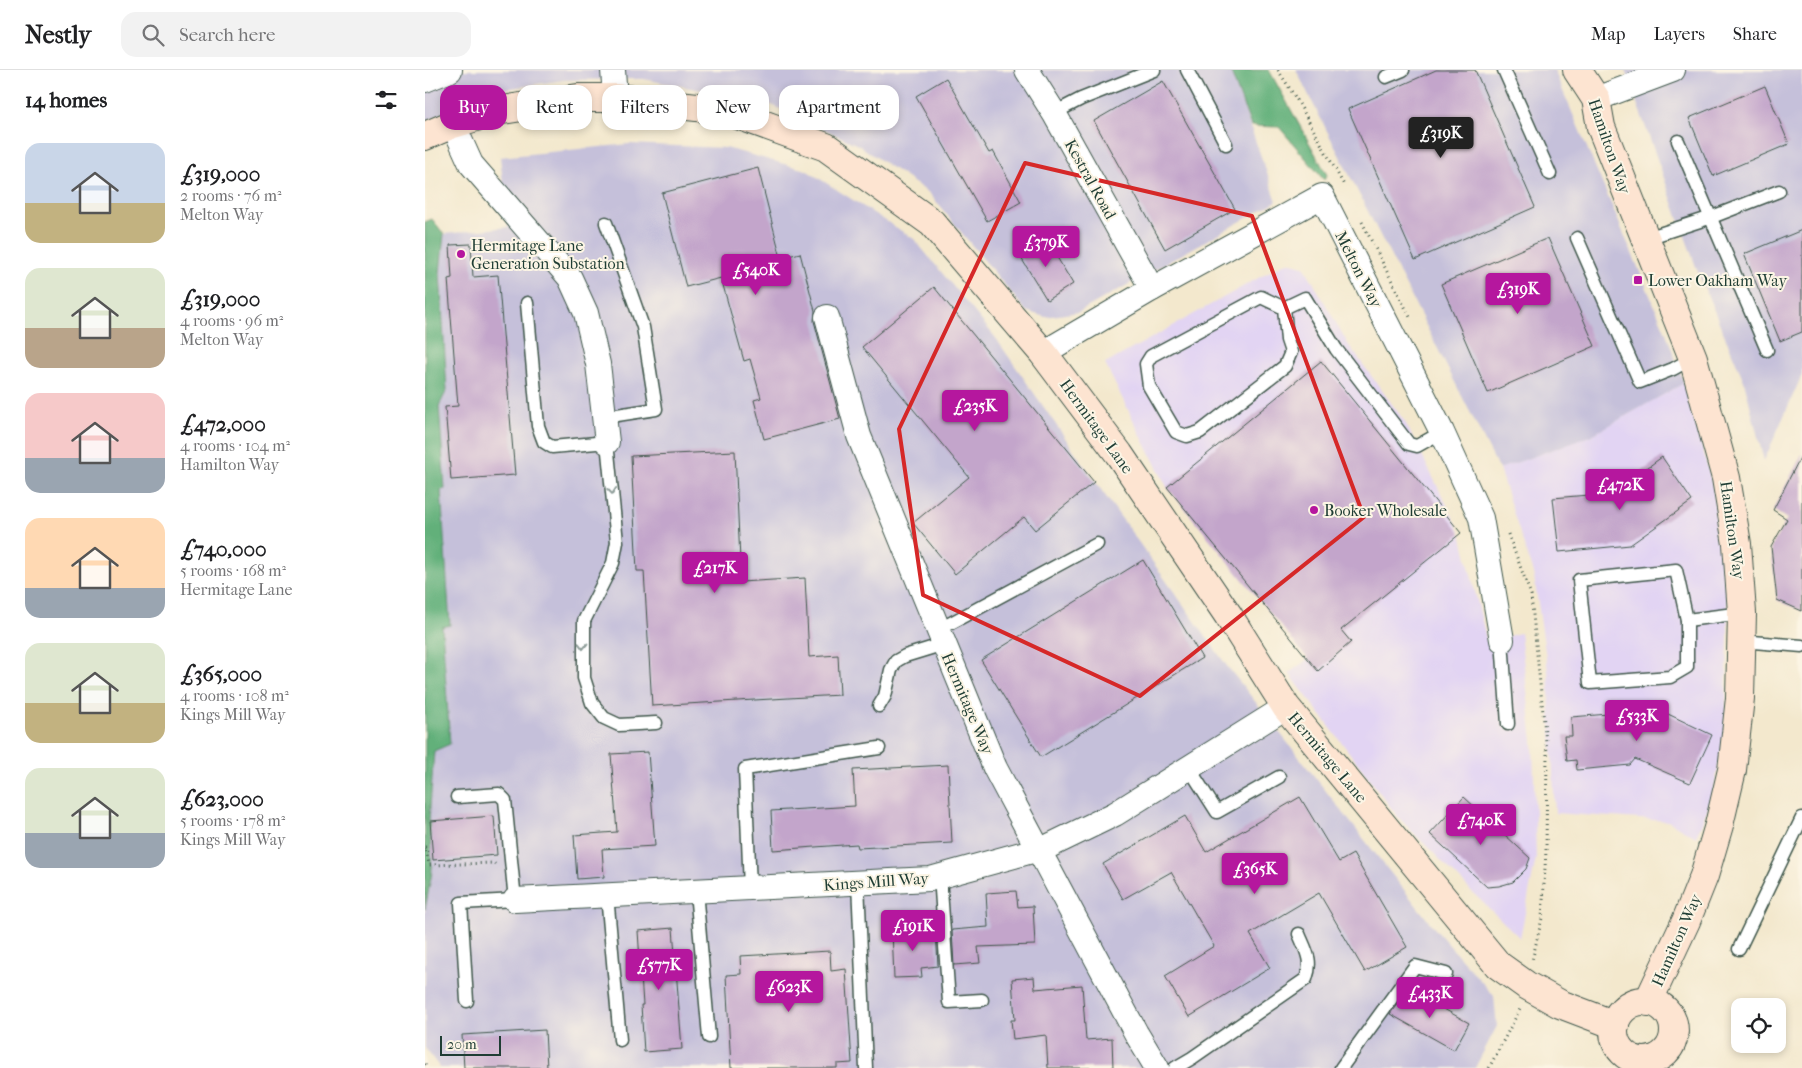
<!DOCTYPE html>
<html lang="en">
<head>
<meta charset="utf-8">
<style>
  body { margin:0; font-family:"IM FELL French Canon",serif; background:#f2f2f2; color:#202124; height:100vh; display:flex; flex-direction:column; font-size:19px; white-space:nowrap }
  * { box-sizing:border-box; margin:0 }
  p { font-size:16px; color:#757577 }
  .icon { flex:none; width:28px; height:28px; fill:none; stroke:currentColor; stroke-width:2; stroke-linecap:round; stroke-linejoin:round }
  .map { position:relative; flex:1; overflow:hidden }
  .side { display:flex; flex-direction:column; background:#fff; width:425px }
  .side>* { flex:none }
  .banner { position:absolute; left:15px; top:15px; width:475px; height:45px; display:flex; gap:10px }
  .fabs { position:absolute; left:1306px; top:928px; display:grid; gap:10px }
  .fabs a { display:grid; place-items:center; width:55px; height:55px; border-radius:10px; background:#fff; box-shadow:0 2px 8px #0003; font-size:25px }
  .scale { position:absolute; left:15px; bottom:12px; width:61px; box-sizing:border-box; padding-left:5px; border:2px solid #1f3d34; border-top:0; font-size:14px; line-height:18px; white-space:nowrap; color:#1f3d34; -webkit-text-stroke:4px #fcf5e5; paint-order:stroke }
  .price { position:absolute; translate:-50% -42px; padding:0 11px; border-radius:5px; background:#b5179e; color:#fff; font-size:16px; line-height:32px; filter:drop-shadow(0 1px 2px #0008) }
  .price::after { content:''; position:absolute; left:50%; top:30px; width:15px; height:11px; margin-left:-8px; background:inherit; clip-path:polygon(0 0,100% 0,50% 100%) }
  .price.on { background:#222; color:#fff }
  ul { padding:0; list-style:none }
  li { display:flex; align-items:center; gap:15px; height:125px; padding:0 25px }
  li span { display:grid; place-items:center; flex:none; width:140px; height:100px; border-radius:15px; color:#555 }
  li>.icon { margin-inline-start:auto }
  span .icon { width:60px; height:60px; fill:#fffc; stroke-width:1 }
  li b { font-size:21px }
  h2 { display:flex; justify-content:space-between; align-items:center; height:60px; padding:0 25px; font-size:21px }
  .chip { padding:0 18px; border-radius:15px; background:#fff; box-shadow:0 2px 8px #0003; font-size:18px; line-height:45px }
  .chip.on { background:#b5179e; color:#fff }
  header { display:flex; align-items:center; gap:30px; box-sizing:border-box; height:70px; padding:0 25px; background:#fff; border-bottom:1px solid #e0e0e0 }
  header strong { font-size:24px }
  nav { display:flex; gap:28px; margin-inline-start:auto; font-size:18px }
  .search { width:350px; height:45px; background:#f2f2f2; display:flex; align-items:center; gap:12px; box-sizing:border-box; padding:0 18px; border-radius:15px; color:#757577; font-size:19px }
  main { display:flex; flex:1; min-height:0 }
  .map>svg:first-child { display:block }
  .built { fill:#e2d4f3 }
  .industrial { fill:#c5c0da }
  .forest { fill:#62b07a; stroke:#407657 }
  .building { fill:#c3a5cb }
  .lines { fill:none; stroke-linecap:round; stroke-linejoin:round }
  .lane-casing { stroke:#3f574b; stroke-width:15 }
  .street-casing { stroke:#3f574b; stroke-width:26 }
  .secondary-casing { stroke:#3f574b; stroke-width:30 }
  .path { stroke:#3f574b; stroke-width:3; stroke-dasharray:1 4; stroke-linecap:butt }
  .lane { stroke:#fff; stroke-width:12 }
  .street { stroke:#fff; stroke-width:24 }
  .secondary { stroke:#fde4d1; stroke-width:28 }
  .oneway { stroke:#8f9e9a }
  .marked { fill:none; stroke:#d62828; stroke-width:4; stroke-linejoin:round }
  .poi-dot { fill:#b5179e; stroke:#fcf5e5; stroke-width:2 }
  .labels { text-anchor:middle; stroke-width:4; stroke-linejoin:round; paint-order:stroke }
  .street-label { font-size:16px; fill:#1f3d34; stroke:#fcf5e5 }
  .poi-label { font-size:16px; fill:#1f3d34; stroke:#fcf5e5; text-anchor:start }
</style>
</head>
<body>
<header>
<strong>Nestly</strong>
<div class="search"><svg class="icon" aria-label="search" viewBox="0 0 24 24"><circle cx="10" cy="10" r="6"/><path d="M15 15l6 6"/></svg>Search here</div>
<nav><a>Map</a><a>Layers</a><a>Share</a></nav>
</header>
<main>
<section class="side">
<h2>14 homes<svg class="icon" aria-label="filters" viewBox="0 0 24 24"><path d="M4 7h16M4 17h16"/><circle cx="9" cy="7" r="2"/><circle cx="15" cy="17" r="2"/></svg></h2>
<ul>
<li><span style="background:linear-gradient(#c9d6e8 60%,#c2b280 0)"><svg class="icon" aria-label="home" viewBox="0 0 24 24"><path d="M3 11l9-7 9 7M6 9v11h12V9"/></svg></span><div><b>£319,000</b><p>2 rooms · 76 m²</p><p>Melton Way</p></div></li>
<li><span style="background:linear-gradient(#dfe7d0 60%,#b9a48a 0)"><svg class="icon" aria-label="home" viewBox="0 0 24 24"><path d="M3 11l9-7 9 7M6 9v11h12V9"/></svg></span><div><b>£319,000</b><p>4 rooms · 96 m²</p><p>Melton Way</p></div></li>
<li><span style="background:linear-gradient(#f6c9c9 65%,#9aa5b1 0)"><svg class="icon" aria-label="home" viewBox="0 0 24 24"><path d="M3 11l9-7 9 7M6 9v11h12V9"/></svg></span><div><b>£472,000</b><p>4 rooms · 104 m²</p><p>Hamilton Way</p></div></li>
<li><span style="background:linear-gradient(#ffd9b3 70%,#9aa5b1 0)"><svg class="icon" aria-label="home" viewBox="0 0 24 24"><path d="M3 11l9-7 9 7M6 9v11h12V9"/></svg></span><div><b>£740,000</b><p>5 rooms · 168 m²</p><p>Hermitage Lane</p></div></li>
<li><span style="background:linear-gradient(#dfe7d0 60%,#c2b280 0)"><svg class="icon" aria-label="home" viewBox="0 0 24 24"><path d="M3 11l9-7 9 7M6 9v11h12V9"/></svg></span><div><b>£365,000</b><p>4 rooms · 108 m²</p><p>Kings Mill Way</p></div></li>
<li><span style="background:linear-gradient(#dfe7d0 65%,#9aa5b1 0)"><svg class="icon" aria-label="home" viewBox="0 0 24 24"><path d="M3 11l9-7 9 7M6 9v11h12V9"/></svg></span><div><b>£623,000</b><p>5 rooms · 178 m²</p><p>Kings Mill Way</p></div></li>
</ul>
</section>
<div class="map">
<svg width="1377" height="998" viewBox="0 0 1377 998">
  <rect width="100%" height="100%" fill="#fcf5e5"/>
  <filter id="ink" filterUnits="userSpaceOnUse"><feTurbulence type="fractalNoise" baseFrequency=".02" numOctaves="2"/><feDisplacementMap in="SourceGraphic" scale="10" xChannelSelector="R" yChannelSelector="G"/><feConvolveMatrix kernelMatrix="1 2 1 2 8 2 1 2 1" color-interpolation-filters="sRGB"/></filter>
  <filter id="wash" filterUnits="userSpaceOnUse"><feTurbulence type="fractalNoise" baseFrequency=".0096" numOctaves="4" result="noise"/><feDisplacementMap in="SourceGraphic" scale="20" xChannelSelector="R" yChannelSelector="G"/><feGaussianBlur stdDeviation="1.12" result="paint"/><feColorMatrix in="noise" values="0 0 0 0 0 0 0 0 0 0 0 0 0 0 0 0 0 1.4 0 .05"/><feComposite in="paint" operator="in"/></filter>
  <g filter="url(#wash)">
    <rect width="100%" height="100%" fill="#f3e8cd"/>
    <!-- built -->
    <g class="built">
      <polygon points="862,192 879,196 923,274 980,352 1036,463 1062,572 1095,563 1108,671 1111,788 1095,868 1049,824 974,748 864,603 883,589 742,417 680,294"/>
      <polygon points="1259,313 1288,416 1302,519 1303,567 1300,664 1287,728 1271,767 1243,751 1130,743 1123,601 1109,506 1074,399 1167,365"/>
    </g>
    <!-- industrial -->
    <g class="industrial">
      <polygon points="0,0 805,0 852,131 654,242 620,247 601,241 504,123 435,76 340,32 218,9 139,10 60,22 0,52"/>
      <polygon points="871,0 1129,0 1241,263 1259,313 1167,365 1074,399"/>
      <polygon points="1200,0 1377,0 1377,305 1339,391 1319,311 1274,205"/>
      <polygon points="204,74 301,78 381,100 489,169 570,267 677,421 802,596 1010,859 1069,926 1072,956 1050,998 15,998 0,978 0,839 7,802 4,751 9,680 25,674 17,557 25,555 16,420 20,419 14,336 22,320 15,203 19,164 83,157 75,87"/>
    </g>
    <!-- forest -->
    <g class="forest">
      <polygon points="805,0 844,0 902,105 899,110 854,57 826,56"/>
      <polygon points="7,149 19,164 15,203 22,320 14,336 20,419 16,420 25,555 17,557 25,674 9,681 4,751 7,802 0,839 0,152"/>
    </g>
    <g id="blocks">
      <!-- building -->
      <g class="building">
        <polygon points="1011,0 1050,0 1110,137 990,190 923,39"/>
        <polygon points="521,8 564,83 568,81 596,132 562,151 491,26"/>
        <polygon points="738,11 810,139 740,179 669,51"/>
        <polygon points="1340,16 1364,74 1288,106 1264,48"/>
        <polygon points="333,98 356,188 375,183 390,241 389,251 415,349 339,369 329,330 336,328 325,289 319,291 296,208 261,217 237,123"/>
        <polygon points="1377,160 1377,262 1355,271 1319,184"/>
        <polygon points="620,167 648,214 622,230 593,183"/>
        <polygon points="1123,168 1170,276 1063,323 1016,214"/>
        <polygon points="46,174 48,207 73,205 90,405 26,410 20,337 33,336 23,209 27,208 25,175"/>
        <polygon points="509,217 669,412 610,460 599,447 530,504 488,453 544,407 437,277"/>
        <polygon points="896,291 1036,463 916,560 926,572 893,601 742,417"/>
        <polygon points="310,381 316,512 380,508 384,587 413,585 415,625 227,636 219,501 212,501 206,386"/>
        <polygon points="1377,384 1377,541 1352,530 1346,477 1362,449 1348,440"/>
        <polygon points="1237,387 1267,431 1205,475 1134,482 1128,428 1187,423"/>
        <polygon points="718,490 777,588 616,687 556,590"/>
        <polygon points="1222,634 1287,665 1265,713 1210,689 1205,695 1152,700 1151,690 1142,691 1139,666 1147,666 1146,647 1222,641"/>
        <polygon points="223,682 230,776 177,779 179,807 152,809 149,765 192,762 186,684"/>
        <polygon points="523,695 527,773 433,778 432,774 348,780 346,741 430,736 428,700"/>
        <polygon points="875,727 914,792 928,784 982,877 940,902 894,823 825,864 845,898 764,947 740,906 789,876 746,802 698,829 678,794 760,746 781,782"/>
        <polygon points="1039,727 1105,788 1101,799 1088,812 1074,816 1062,817 1005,764"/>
        <polygon points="69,746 72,785 8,790 5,751"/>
        <polygon points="591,821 593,837 608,836 610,875 553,877 555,893 529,895 527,860 563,857 561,823"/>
        <polygon points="248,858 257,979 219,982 216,935 218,935 213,861"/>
        <polygon points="494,858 494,863 511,861 513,896 496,898 497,907 469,908 467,860"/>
        <polygon points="405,881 406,901 421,899 427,993 412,994 412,998 306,998 301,905 316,904 315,886"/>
        <polygon points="609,907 610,919 657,915 661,970 687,968 688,998 623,998 621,965 588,969 586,950 590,950 587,909"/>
        <polygon points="983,919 1044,953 1029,980 965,944"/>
        <polygon points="120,960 122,998 39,998 37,965"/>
      </g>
    </g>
  </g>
  <g filter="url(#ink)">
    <use href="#blocks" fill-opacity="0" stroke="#3f574b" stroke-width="1"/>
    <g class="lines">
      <!-- lane casing -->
      <g class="lane-casing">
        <g id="lane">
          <polyline points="762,0 801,74"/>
          <polyline points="1079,0 1125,104"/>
          <polyline points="961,7 978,0"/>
          <polyline points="629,43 656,29 729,0"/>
          <polyline points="1253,71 1342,280"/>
          <polyline points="1152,168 1215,312 1248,299 1268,288"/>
          <polyline points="1219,169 1287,147 1354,121"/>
          <polygon points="836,227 859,238 862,270 866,282 860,296 775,362 762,366 751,362 724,316 721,294 726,286"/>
          <polyline points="102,233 113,356 119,372 127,377 182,372 192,472 188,493 159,551 159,608 167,633 179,648 194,655 231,653"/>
          <polyline points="859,238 880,228 911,279 984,374 992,376 1017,362"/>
          <polyline points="179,347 231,339 218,257 181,153"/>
          <polygon points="1251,500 1262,550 1262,597 1245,607 1165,613 1154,510"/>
          <polyline points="1262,550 1317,543"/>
          <polyline points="513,560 672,474"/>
          <polyline points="1077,570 1083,654"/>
          <polyline points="1316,571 1377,576"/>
          <polyline points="454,636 460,626 466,600 471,591 480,586 519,574"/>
          <polyline points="764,698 792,742 854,707"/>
          <polyline points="32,727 74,724 80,730 90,830 36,833 42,931"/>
          <polyline points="515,806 524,932 557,930"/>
          <polyline points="433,813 441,998"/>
          <polyline points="325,818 320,699 454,678"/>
          <polyline points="271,821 284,967"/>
          <polyline points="182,825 195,970"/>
          <polyline points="1314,879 1377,748"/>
          <path d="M 750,998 L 767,988 L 881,909 C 888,890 881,881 874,864"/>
          <polyline points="916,998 990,896 1021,904"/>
        </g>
      </g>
      <!-- street casing -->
      <g class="street-casing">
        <g id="street">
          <polyline points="188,0 190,28"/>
          <polyline points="602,0 629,43 727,219"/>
          <polyline points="0,10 25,0"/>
          <polyline points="1171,29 1248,0"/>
          <polyline points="28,54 46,94 145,208 161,243 173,294 182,372"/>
          <polyline points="402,247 434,366 570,698 711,963 732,998"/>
          <polyline points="618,283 727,219 897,126 1017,362 1056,448 1077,570"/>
          <polyline points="90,830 505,809 622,777 690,744 861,637"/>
        </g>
      </g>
      <!-- secondary casing -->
      <g class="secondary-casing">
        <g id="secondary">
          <polyline points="1152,0 1171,29 1176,57 1268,288 1301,408 1312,474 1317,543 1315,628 1307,700 1294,755 1279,806 1261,851 1223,932"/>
          <polyline points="0,66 28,54 71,41 153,28 190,28 299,40 401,77 507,153 618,283 694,384 803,545 861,637 1073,895 1101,915 1135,934 1190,955"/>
          <circle cx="1219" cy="961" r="30"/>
        </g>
      </g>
      <!-- path -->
      <g class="path">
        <polyline points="853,0 872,30 920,117"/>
        <polyline points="937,152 986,249"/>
        <polyline points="1083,464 1106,525 1122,682 1121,781 1117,848 1107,891"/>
        <polyline points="0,777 1,777 4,795 69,793 70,794"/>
        <polyline points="0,994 3,998"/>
        <polyline points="1064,998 1095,939"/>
      </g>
      <!-- lane -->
      <use href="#lane" class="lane"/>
      <!-- street -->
      <use href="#street" class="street"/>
      <!-- secondary -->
      <use href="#secondary" class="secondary"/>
    </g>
    <!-- one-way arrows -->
    <defs><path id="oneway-chevron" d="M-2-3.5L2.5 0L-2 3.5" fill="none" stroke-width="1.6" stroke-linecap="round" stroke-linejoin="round" transform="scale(1.25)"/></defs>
    <g class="oneway">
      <use href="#oneway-chevron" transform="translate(187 421) rotate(84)"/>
      <use href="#oneway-chevron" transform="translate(158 576) rotate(91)"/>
    </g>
  </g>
  <!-- marked area -->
  <path class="marked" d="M 600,93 L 827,146 L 939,447 L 715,626 L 498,525 L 474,359 Z"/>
  <!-- markers -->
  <g class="poi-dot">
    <circle cx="36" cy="184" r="5"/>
    <rect x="1208" y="205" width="10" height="10" rx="2.5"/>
    <circle cx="889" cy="440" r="5"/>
  </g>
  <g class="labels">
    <!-- street labels -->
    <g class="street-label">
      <text transform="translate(1185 76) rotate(71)" y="6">Hamilton Way</text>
      <text transform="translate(666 109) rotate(61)" y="6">Kestral Road</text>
      <text transform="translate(934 199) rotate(63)" y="6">Melton Way</text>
      <text transform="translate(672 356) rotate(54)" y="6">Hermitage Lane</text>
      <text transform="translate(1308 460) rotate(82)" y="6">Hamilton Way</text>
      <text transform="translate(543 633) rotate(67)" y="6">Hermitage Way</text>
      <text transform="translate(903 687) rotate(50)" y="6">Hermitage Lane</text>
      <text transform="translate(451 811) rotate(-4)" y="6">Kings Mill Way</text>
      <text transform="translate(1251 870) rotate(-66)" y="6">Hamilton Way</text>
    </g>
    <!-- poi labels -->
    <g class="poi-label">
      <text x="46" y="181">Hermitage Lane<tspan x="46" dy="18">Generation Substation</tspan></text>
      <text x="1223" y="216">Lower Oakham Way</text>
      <text x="899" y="446">Booker Wholesale</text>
    </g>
  </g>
</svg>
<div class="fabs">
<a><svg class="icon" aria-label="locate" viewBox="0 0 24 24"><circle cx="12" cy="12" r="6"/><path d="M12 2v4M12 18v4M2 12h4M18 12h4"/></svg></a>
</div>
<div class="scale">20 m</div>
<b class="price on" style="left:1016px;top:89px">£319K</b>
<b class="price" style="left:621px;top:198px">£379K</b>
<b class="price" style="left:331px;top:226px">£540K</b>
<b class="price" style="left:1093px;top:245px">£319K</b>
<b class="price" style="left:550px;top:362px">£235K</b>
<b class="price" style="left:1195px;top:441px">£472K</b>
<b class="price" style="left:290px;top:524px">£217K</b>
<b class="price" style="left:1212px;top:672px">£533K</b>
<b class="price" style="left:1056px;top:776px">£740K</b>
<b class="price" style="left:830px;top:825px">£365K</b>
<b class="price" style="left:488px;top:882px">£191K</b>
<b class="price" style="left:234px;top:921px">£577K</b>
<b class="price" style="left:364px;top:943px">£623K</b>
<b class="price" style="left:1005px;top:949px">£433K</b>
<div class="banner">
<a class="chip on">Buy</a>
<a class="chip">Rent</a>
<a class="chip">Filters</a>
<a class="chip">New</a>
<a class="chip">Apartment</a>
</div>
</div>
</main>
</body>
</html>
